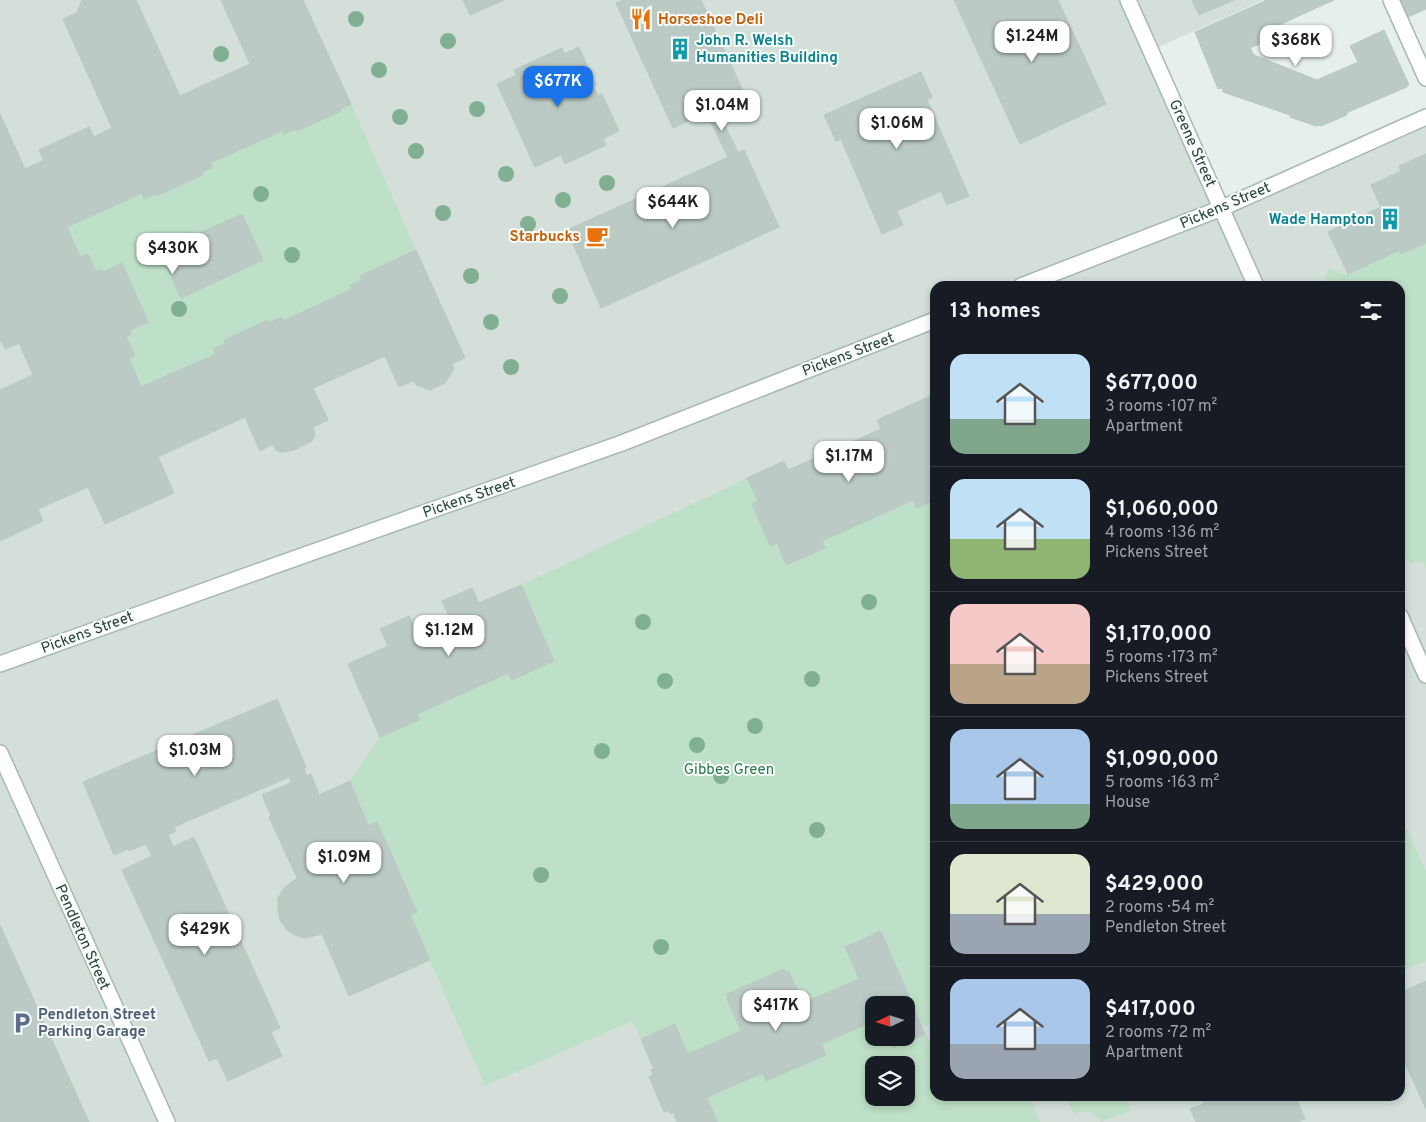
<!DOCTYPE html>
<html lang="en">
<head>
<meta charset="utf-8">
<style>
  body { margin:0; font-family:Overpass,sans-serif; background:#242831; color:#f1f3f6; height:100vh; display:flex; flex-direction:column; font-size:19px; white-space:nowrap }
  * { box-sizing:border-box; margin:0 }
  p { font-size:16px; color:#9ea1a6 }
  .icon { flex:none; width:28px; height:28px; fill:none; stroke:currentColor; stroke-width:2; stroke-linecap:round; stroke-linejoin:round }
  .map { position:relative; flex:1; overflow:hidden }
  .panel { position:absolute; left:930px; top:281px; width:475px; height:820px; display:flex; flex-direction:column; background:#171b24; border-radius:15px; box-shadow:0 2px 8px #0003 }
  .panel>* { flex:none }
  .needle { width:32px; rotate:266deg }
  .controls { position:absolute; left:865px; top:996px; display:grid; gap:10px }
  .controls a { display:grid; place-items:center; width:50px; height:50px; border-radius:10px; background:#171b24; box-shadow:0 2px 8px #0003; font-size:25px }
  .price { position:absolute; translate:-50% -42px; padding:0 11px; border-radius:10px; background:#fff; color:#222; font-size:16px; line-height:32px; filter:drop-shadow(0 1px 2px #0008) }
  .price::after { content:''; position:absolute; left:50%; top:30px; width:15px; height:11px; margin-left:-8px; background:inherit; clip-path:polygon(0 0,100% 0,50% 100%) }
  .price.active { background:#1a73e8; color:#fff }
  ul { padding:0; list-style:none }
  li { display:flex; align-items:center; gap:15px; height:125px; padding:0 20px }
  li+li { border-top:1px solid #363941 }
  li span { display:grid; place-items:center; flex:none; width:140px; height:100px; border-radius:15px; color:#555 }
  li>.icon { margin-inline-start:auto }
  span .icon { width:60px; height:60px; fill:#fffc; stroke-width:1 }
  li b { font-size:21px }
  h2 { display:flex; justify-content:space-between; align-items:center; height:60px; padding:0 20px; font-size:21px }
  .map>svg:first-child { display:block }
  .built { fill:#d4dfda; fill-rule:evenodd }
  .green { fill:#bfe0c8; fill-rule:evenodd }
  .building { fill:#bbcac4; stroke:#b8c9c2 }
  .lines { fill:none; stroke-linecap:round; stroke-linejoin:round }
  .minor-casing { stroke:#a8b8b2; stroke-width:18 }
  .minor { stroke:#fff; stroke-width:15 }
  .tree { fill:#80af93 }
  .labels { text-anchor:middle; stroke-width:4; stroke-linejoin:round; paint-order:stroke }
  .food-label { font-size:15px; font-weight:bold; fill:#c56008; stroke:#f7fbf9; text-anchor:start }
  .culture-label { font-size:15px; font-weight:bold; fill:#0d838f; stroke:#f7fbf9; text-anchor:start }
  .street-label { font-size:15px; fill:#24423a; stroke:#f7fbf9 }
  .park-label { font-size:15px; fill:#2d7a4b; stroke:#f7fbf9 }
  .service-label { font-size:15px; font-weight:bold; fill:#4e5e75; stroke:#f7fbf9; text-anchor:start }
</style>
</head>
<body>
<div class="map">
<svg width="1426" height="1122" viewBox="0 0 1426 1122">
  <rect width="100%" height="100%" fill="#e6efeb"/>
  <!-- built -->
  <path class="built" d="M 0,0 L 1263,0 L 1152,50 L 1222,210 L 1426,118 L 1426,1122 L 0,1122 ZM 935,286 L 1400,286 L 1400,1096 L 935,1096 ZM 874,1005 L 906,1005 L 906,1038 L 874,1038 ZM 874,1065 L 906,1065 L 906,1098 L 874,1098 Z"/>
  <!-- green -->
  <g class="green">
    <polygon points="351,104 416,250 361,276 362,280 350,285 352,289 283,321 281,317 269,323 268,320 224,340 225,344 214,349 216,354 141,387 129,358 135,355 126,336 131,334 130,330 148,322 122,264 103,272 102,269 96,272 88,254 80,257 67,227 142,193 144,198 156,194 156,195 212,168 210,163 282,131 284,134 296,129 297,131 341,111 340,109"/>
    <polygon points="1426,243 1426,569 1422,561 1411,563 1400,553 1400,286 1321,286 1324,285 1328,268 1346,275 1400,250 1402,254"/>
    <polygon points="747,478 758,501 752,504 770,546 777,543 786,565 825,548 822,541 913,500 917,508 935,500 935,1022 923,1027 881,931 845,947 859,979 803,1003 790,972 786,973 784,969 727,994 741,1031 688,1054 675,1025 641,1039 632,1021 485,1086 410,915 417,911 377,823 368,826 350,781 380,737 419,720 417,714 508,673 512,680 521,585"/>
    <polygon points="1407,829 1426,871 1426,961 1400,972 1400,832"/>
    <path d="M 874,1021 L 874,1038 L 888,1038 L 893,1048 L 925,1034 L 929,1041 L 935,1038 L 935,1096 L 1029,1096 L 1040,1122 L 717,1122 L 707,1097 L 763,1073 L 766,1081 L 821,1044 ZM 874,1065 L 906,1065 L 906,1098 L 874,1098 Z"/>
    <path d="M 1066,1096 L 1130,1096 L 1129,1106 L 1130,1111 L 1101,1122 C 1094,1111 1086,1110 1074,1114 Z"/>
  </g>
  <!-- building -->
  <g class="building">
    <polygon points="82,0 136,0 180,96 250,64 221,0 303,0 351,104 340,109 341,111 297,131 296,129 284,134 282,131 210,163 212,168 202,172 203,175 156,196 156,194 144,199 142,193 67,227 80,257 88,254 96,272 102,269 103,272 122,263 148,322 130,330 131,334 126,336 135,355 129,358 141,387 216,354 213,349 225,344 224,340 268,320 269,323 282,317 283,321 352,289 350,285 362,280 360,276 416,250 465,358 452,364 454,369 445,383 430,390 416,385 413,381 399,387 385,356 313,388 328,420 313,427 315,434 312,441 294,450 282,452 276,450 273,444 260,451 245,417 158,457 174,493 105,524 88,487 38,509 43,521 0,541 0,390 33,375 19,343 5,349 0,339 0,114 25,169 44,160 39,150 89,127 94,137 112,128 63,19 77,13"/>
    <polygon points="463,0 504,0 470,15"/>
    <polygon points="623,0 701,0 745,95 673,128 616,3"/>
    <polygon points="1058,0 1106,104 1020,144 954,0"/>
    <polygon points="1192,0 1234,0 1199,15"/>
    <polygon points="1267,0 1334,0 1268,30 1272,39 1250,48 1254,55 1317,80 1358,62 1350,46 1384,30 1409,85 1407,85 1407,87 1346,113 1347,115 1321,126 1320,125 1316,126 1290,117 1290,115 1223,92 1223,89 1221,88 1218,89 1195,32"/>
    <polygon points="1400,0 1426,0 1426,9 1408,17"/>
    <polygon points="579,47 596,85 593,86 598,96 602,94 619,131 603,139 606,145 565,164 561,155 535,167 497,84 516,75 514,70 562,48 564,54"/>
    <polygon points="921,72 932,97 927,100 969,196 947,205 941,191 897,211 903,225 882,234 841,139 836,141 824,115"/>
    <polygon points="716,108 738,152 728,157 706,113"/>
    <polygon points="744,150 779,227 601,308 567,230"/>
    <polygon points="1426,154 1426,243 1401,254 1400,250 1348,274 1328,232 1381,207 1371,185 1401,171 1399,166"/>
    <polygon points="242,214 263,260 181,298 160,251"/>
    <polygon points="935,394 935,500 917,508 913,500 822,541 825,548 786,565 777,543 770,546 762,527 752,504 758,501 747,478 784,461 788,470 881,429 877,420"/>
    <polygon points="521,585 554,661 512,680 508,673 417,714 419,720 380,737 348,664 388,646 380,629 409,616 419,638 452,623 442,601 472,588 479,603"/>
    <polygon points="277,699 306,767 304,768 307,776 291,782 289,777 174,827 176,831 168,835 129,851 128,849 114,855 83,782"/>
    <polygon points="311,774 319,795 350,781 368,826 377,822 417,912 410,915 430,960 349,996 322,934 305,938 295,935 287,930 280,920 278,908 278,898 284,888 297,878 269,817 271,816 262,795"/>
    <polygon points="168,835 173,847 194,837 280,1028 271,1032 282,1056 228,1081 217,1058 209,1061 122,870 152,856 146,844"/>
    <polygon points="0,925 89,1122 0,1122"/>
    <polygon points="881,931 925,1034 893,1048 888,1038 906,1038 906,1005 874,1005 874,1021 821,1044 826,1055 766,1081 763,1073 707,1097 717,1122 677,1122 673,1112 670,1114 668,1110 664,1112 649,1077 653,1075 651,1070 654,1069 641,1039 675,1024 688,1054 741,1031 727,999 728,998 727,994 784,969 786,973 789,971 803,1003 859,979 845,947"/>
    <polygon points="1426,981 1426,1109 1404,1061 1400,1063 1400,993"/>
    <polygon points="1201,1096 1295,1096 1305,1119 1297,1122 1196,1122 1190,1109 1204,1104"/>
  </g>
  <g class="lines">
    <!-- minor casing -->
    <g class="minor-casing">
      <g id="minor">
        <polyline points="1128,0 1256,286"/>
        <polyline points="1391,0 1426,78"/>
        <polyline points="1021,286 1222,208 1426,117"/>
        <polyline points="1400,616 1426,675"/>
        <polyline points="0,664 282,563 622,443 935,320"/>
        <polyline points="0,753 167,1122"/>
      </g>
    </g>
    <!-- minor -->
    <use href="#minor" class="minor"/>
  </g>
  <!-- trees -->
  <g class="tree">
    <circle cx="356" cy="19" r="8"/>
    <circle cx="448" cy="41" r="8"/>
    <circle cx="221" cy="54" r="8"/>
    <circle cx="379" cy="70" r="8"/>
    <circle cx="477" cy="109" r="8"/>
    <circle cx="400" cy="117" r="8"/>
    <circle cx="416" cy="151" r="8"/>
    <circle cx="506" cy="174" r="8"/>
    <circle cx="607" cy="183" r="8"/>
    <circle cx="261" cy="194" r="8"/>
    <circle cx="563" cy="200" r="8"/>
    <circle cx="443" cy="213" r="8"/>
    <circle cx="528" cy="224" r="8"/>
    <circle cx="148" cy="243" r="8"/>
    <circle cx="292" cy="255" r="8"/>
    <circle cx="471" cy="276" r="8"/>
    <circle cx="560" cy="296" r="8"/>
    <circle cx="179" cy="309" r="8"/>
    <circle cx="491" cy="322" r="8"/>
    <circle cx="511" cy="367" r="8"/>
    <circle cx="869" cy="602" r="8"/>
    <circle cx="643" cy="622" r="8"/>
    <circle cx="812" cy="679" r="8"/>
    <circle cx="665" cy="681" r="8"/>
    <circle cx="755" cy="726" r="8"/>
    <circle cx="697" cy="745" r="8"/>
    <circle cx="602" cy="751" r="8"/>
    <circle cx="721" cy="776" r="8"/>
    <circle cx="817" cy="830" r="8"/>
    <circle cx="541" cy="875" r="8"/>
    <circle cx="661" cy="947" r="8"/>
  </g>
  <!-- icons -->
  <defs>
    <g id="restaurant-bare" transform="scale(1.725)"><path d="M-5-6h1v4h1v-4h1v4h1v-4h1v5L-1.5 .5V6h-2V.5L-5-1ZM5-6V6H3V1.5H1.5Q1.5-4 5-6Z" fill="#e8710a" stroke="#f7fbf9" stroke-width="2.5" paint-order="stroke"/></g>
    <g id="building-bare" transform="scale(1.725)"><path d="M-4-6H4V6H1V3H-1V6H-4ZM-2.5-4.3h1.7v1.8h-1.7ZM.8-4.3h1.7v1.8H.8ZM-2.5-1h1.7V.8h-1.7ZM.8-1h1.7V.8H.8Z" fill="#0f9aa8" stroke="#f7fbf9" stroke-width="2.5" paint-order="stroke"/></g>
    <g id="cafe-bare" transform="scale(1.725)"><path d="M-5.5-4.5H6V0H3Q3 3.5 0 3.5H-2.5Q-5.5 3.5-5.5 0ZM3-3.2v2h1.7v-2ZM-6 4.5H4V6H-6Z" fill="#e8710a" stroke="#f7fbf9" stroke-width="2.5" paint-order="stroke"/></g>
    <g id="parking-bare" transform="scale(1.725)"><path d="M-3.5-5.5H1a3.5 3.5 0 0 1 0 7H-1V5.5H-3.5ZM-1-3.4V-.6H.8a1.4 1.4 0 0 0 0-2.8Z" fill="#5c6f8a" stroke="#f7fbf9" stroke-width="2.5" paint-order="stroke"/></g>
  </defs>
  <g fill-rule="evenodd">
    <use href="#restaurant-bare" x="641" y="19"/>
    <use href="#building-bare" x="680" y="49"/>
    <use href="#building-bare" x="1390" y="219"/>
    <use href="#cafe-bare" x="597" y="236"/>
    <use href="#parking-bare" x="22" y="1023"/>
  </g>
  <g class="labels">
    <!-- food labels -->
    <g class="food-label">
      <text x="658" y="24">Horseshoe Deli</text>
      <text x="580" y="241" text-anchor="end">Starbucks</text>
    </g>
    <!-- culture labels -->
    <g class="culture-label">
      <text x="696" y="45">John R. Welsh<tspan x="696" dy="17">Humanities Building</tspan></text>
      <text x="1374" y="224" text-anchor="end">Wade Hampton</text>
    </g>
    <!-- street labels -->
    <g class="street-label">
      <text transform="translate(1193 143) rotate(66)" y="5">Greene Street</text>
      <text transform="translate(1225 205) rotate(-23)" y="5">Pickens Street</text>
      <text transform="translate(848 354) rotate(-21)" y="5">Pickens Street</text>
      <text transform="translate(469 497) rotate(-19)" y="5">Pickens Street</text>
      <text transform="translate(87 632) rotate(-20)" y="5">Pickens Street</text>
      <text transform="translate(83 937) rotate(66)" y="5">Pendleton Street</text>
    </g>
    <!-- park labels -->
    <g class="park-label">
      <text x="729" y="774">Gibbes Green</text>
    </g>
    <!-- service labels -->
    <g class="service-label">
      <text x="38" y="1019">Pendleton Street<tspan x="38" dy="17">Parking Garage</tspan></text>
    </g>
  </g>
</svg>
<div class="controls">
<a><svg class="needle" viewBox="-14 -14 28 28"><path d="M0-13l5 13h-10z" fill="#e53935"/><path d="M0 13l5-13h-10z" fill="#9ea1a6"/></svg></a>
<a><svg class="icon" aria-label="layers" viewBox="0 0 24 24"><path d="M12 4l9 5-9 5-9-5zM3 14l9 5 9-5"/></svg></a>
</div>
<b class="price" style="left:1032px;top:63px">$1.24M</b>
<b class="price" style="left:1296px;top:67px">$368K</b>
<b class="price active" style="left:558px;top:108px">$677K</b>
<b class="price" style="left:722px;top:132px">$1.04M</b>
<b class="price" style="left:897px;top:150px">$1.06M</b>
<b class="price" style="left:673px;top:229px">$644K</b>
<b class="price" style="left:173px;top:275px">$430K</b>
<b class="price" style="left:849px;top:483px">$1.17M</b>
<b class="price" style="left:449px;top:657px">$1.12M</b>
<b class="price" style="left:195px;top:777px">$1.03M</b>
<b class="price" style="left:344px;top:884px">$1.09M</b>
<b class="price" style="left:205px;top:956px">$429K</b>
<b class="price" style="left:776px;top:1032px">$417K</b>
<section class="panel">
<h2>13 homes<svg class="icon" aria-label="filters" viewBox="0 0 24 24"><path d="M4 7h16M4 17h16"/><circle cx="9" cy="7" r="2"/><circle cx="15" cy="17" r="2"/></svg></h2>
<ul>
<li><span style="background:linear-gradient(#bfe0f5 65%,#7fa58c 0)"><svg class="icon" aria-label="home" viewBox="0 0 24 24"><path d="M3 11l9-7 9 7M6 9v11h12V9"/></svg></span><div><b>$677,000</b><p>3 rooms · 107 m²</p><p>Apartment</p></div></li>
<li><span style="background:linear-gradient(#bfe0f5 60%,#8fb573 0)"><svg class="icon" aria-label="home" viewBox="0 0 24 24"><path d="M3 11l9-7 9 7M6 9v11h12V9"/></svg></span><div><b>$1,060,000</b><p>4 rooms · 136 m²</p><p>Pickens Street</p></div></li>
<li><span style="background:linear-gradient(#f6c9c9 60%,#b9a48a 0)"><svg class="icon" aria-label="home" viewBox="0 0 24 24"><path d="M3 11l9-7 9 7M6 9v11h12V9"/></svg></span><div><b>$1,170,000</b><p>5 rooms · 173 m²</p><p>Pickens Street</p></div></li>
<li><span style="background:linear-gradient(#a9c7e8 75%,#7fa58c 0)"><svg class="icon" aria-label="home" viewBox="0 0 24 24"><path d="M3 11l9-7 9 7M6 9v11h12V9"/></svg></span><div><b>$1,090,000</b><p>5 rooms · 163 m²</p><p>House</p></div></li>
<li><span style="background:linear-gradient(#dfe7d0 60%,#9aa5b1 0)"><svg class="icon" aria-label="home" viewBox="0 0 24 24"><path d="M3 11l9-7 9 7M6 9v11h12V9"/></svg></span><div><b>$429,000</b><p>2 rooms · 54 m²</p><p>Pendleton Street</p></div></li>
<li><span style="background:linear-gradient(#a9c7e8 65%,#9aa5b1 0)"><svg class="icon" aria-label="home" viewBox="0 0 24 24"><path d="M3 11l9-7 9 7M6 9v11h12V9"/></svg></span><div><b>$417,000</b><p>2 rooms · 72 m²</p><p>Apartment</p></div></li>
</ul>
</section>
</div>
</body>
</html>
